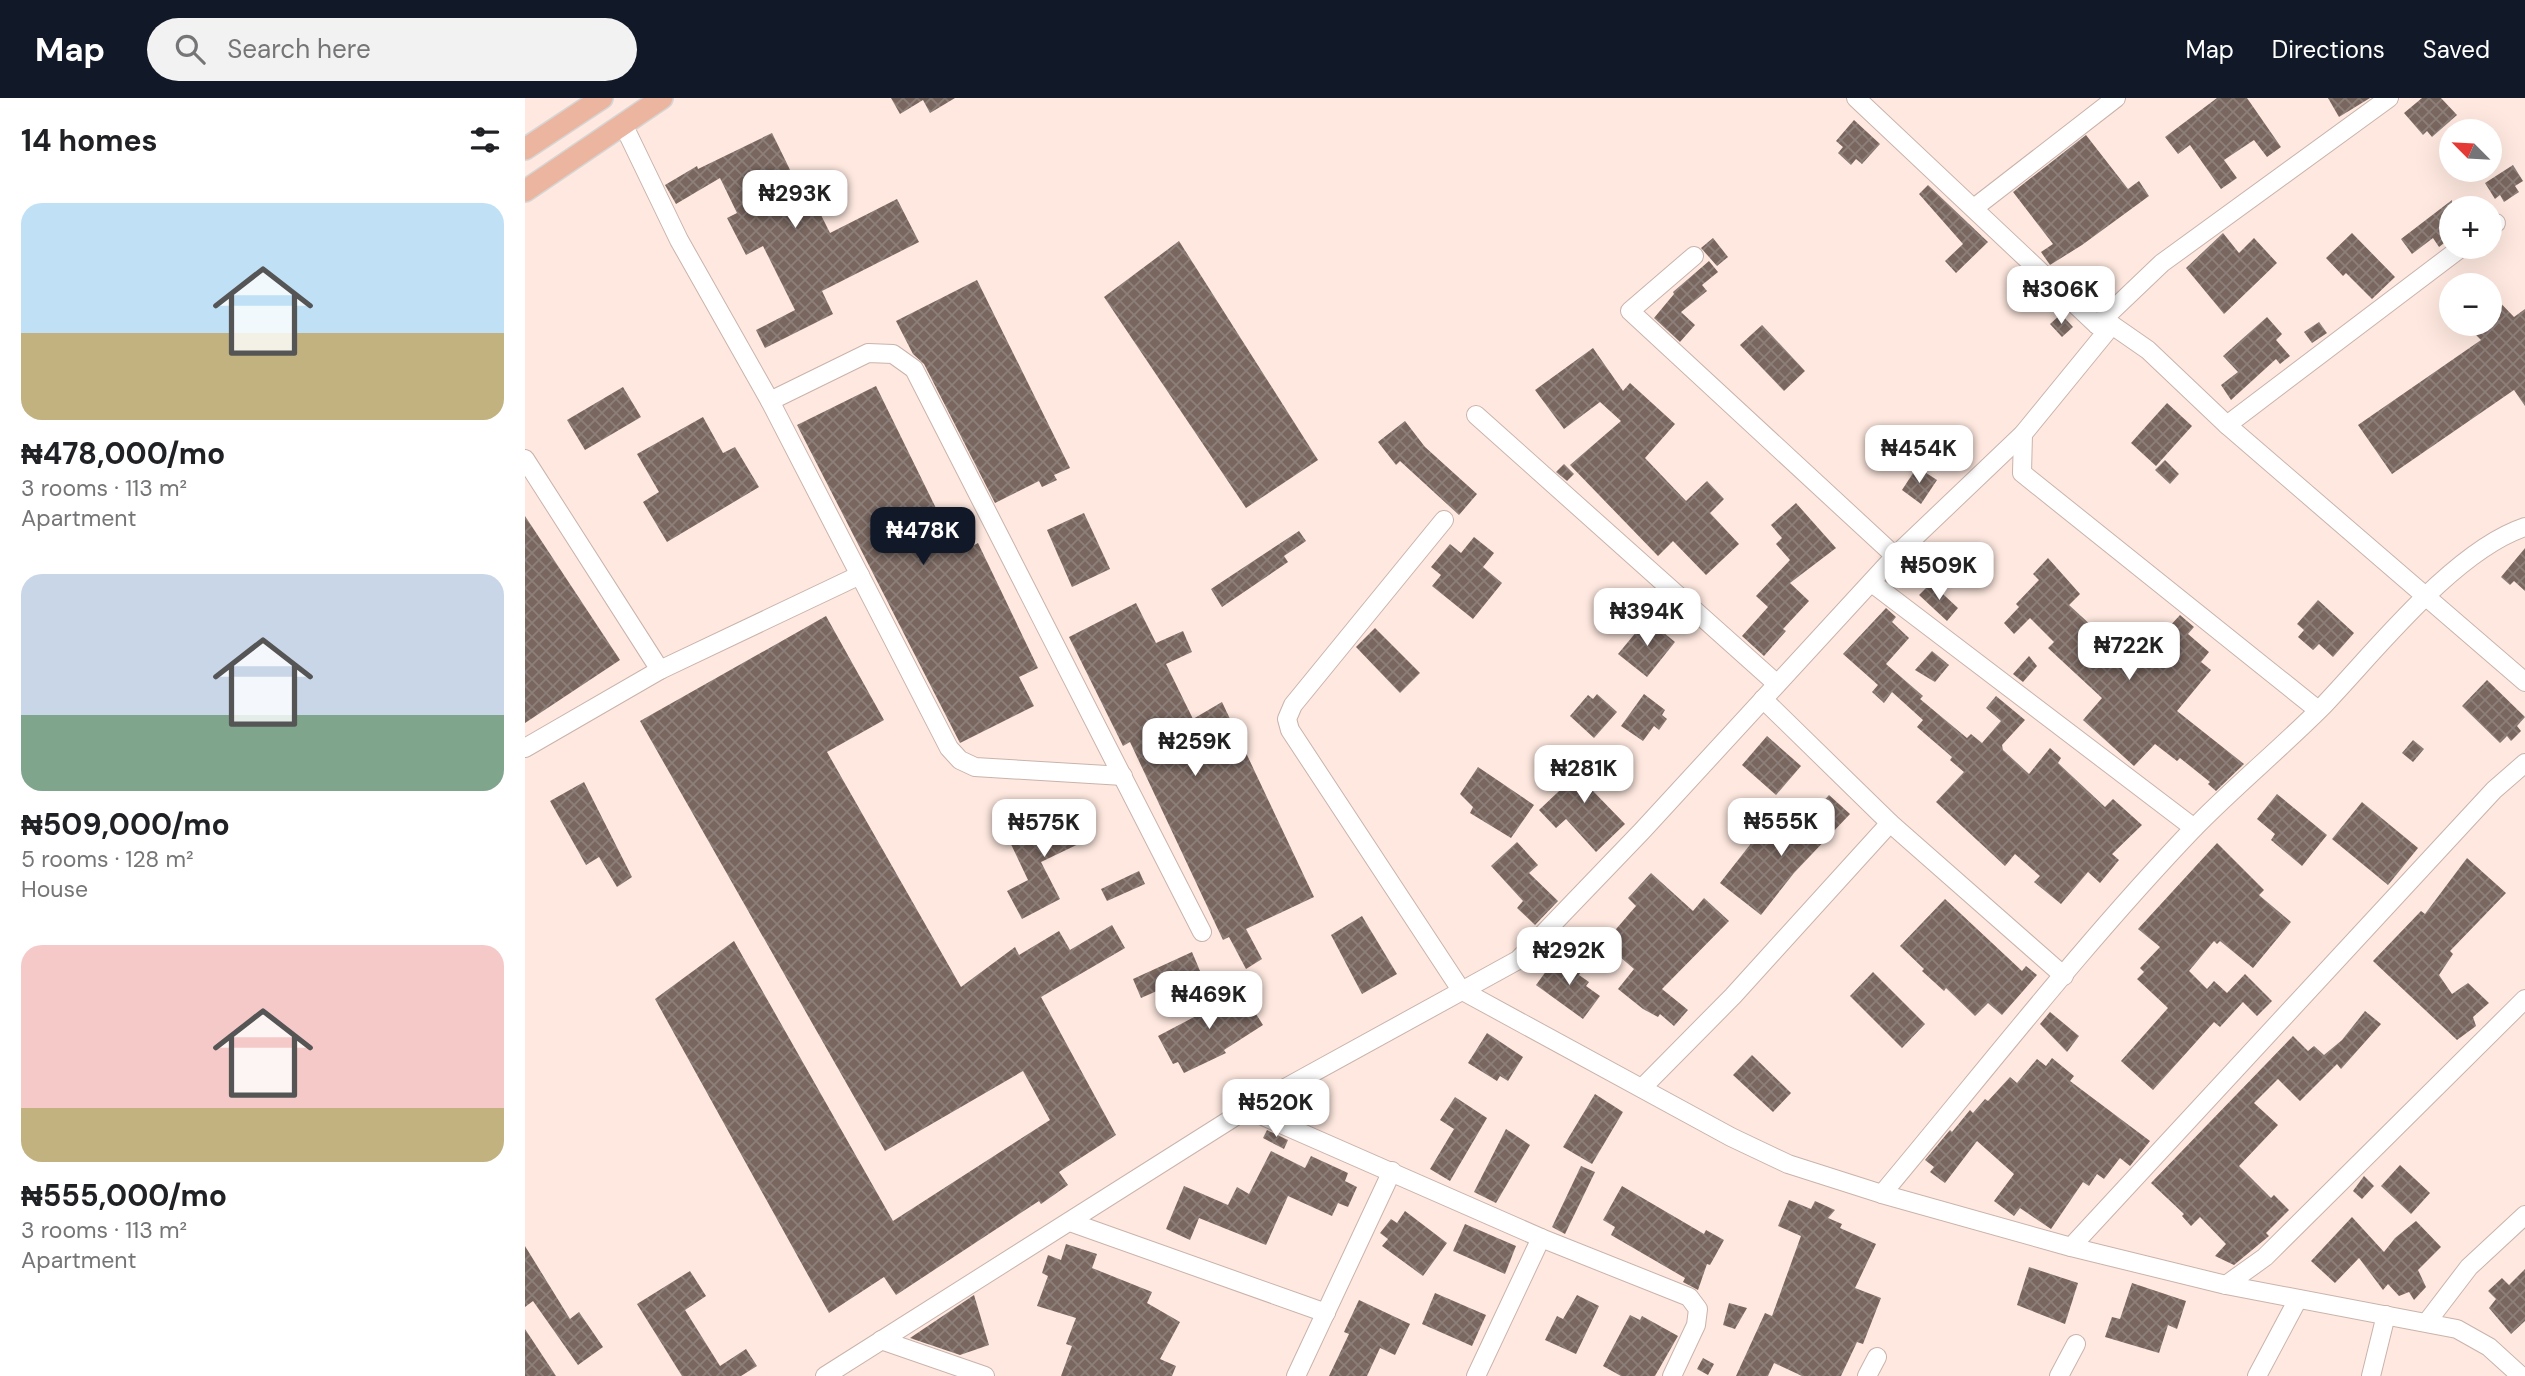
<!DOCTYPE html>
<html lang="en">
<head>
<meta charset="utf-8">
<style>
  body { margin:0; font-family:"DM Sans",sans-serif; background:#f2f2f2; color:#202124; height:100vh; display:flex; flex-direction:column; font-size:26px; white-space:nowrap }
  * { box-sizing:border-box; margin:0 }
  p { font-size:23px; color:#757577 }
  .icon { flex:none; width:38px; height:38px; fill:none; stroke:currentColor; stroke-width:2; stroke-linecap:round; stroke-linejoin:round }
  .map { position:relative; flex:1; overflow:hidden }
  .panel { display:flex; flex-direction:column; background:#fff; width:525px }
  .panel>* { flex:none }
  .needle { width:46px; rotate:294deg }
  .fabs { position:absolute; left:1914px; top:21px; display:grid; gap:14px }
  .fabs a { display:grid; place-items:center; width:63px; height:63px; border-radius:50%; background:#fff; box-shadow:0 7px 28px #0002; font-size:35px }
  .price { position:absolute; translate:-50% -60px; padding:0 16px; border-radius:14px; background:#fff; color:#222; font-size:23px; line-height:46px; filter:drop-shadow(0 2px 4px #0008) }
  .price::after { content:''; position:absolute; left:50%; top:42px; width:21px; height:16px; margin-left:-10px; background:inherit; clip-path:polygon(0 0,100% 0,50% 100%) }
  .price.current { background:#111827; color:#fff }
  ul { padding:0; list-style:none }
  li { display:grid; align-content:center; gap:14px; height:371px; padding:0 21px }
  li span { display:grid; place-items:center; height:217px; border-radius:21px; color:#555 }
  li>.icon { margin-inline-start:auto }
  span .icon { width:126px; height:126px; fill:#fffc; stroke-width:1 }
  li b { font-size:30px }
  h2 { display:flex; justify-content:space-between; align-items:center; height:84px; padding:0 21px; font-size:30px }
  header { display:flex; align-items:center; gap:42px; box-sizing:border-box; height:98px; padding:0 35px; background:#111827; color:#fff }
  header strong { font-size:33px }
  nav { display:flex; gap:38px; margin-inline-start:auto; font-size:24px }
  .search { width:490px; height:63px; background:#f2f2f2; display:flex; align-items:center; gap:18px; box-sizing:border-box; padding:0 24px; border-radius:38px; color:#757577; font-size:26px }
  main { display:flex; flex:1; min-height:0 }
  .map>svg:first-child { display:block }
  .building { fill:url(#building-cross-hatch) }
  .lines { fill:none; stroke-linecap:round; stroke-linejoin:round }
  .minor-casing { stroke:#c9b3ab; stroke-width:20 }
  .major-casing { stroke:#d6d5d5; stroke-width:24 }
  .minor { stroke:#fff; stroke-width:18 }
  .major { stroke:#ebb59f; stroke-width:21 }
</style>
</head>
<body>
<header>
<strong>Map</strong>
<div class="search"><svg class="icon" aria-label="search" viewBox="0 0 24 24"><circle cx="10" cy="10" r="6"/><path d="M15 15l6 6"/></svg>Search here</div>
<nav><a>Map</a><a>Directions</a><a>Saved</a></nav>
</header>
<main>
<section class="panel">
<h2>14 homes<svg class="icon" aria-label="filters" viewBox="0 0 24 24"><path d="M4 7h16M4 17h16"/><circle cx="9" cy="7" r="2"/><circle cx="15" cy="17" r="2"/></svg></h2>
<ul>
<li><span style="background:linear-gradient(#bfe0f5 60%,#c2b280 0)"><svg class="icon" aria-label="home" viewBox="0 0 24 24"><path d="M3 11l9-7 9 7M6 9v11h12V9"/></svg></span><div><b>₦478,000/mo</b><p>3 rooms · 113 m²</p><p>Apartment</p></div></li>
<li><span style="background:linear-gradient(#c9d6e8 65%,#7fa58c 0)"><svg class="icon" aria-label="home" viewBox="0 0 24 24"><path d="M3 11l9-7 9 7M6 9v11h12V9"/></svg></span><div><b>₦509,000/mo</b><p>5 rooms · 128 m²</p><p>House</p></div></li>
<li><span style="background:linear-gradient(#f6c9c9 75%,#c2b280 0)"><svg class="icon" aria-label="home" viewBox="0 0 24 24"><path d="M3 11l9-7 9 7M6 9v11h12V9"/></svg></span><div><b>₦555,000/mo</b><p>3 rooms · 113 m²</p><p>Apartment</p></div></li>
</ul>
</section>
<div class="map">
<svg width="2000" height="1278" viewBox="0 0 2000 1278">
  <defs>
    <pattern id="building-cross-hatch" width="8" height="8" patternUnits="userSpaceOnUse" patternTransform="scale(1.75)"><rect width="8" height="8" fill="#79665f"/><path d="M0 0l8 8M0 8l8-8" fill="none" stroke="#8d7f7a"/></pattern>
  </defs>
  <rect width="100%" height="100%" fill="#fee8df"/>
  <!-- building -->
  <g class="building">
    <polygon points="366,0 430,0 405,15 398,2 375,16"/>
    <polygon points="1692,0 1722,0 1756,49 1742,59 1729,42 1699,62 1712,80 1696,91 1665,47 1653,56 1640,39"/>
    <polygon points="1803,0 1845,0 1814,19"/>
    <polygon points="1897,0 1916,0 1932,17 1907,39 1902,33 1898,37 1879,15"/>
    <polygon points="1329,22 1355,46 1337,66 1331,61 1326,67 1313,55 1318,49 1311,43"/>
    <polygon points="247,35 271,84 278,81 305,135 372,101 394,144 297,193 308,216 240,250 231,232 270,212 238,148 221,157 202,120 212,115 195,80 151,106 140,87 172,68 173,71"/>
    <polygon points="1561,37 1603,91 1614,83 1624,98 1557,147 1525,167 1516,154 1528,146 1488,94"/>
    <polygon points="1988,67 1998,83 1990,88 1994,94 1979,104 1975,97 1970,101 1960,85"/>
    <polygon points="1403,87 1463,144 1431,175 1420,163 1438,146 1394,96"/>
    <polygon points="1927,102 1927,139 1914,149 1908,140 1887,156 1876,141"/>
    <polygon points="1698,135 1714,155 1729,140 1752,165 1699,216 1661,170"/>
    <polygon points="1827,135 1870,179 1847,201 1821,175 1818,178 1801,160"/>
    <polygon points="1188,140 1203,159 1192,168 1176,150"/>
    <polygon points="654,143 793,362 721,410 579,199"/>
    <polygon points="1184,163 1193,174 1177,187 1182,193 1156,214 1170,227 1155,244 1129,220 1149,196 1148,194"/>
    <polygon points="452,182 545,370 529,377 532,382 517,389 514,383 470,405 399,266 388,256 371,223"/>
    <polygon points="1965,194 1989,219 2000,211 2000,308 1989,292 1867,376 1833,327 1956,242 1940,226 1965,226"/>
    <polygon points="1536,216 1548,229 1537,239 1525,226"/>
    <polygon points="1742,219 1757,236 1751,242 1765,258 1755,266 1751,261 1706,302 1696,287 1713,274 1698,258"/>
    <polygon points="1794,224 1802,235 1787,245 1779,234"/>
    <polygon points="1237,227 1280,273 1259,293 1215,247"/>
    <polygon points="1068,250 1098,293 1105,285 1150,326 1120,360 1161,403 1182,383 1199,401 1185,415 1214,446 1181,477 1148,443 1133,458 1045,367 1096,323 1075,304 1039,331 1010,292"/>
    <polygon points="351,288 433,455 453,445 513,570 494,579 509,608 435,645 272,327"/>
    <polygon points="98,289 116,319 60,352 42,322"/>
    <polygon points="1642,305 1667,328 1631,368 1606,345"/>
    <polygon points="178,319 198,355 210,349 234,389 142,444 118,404 134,394 112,356"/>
    <polygon points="880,323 900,349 952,396 934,417 875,363 871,367 853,344"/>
    <polygon points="1640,362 1654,376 1645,386 1630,372"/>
    <polygon points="1039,366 1049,376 1042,383 1031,374"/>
    <polygon points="1392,369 1412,382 1396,406 1377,392"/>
    <polygon points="1271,405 1311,450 1265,485 1284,503 1258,531 1261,533 1239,558 1217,538 1243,509 1231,498 1265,462 1251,446 1257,440 1246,427"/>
    <polygon points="559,415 585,471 547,489 522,432"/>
    <polygon points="0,418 95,562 0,625"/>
    <polygon points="774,433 781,443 759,458 763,464 697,509 686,491"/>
    <polygon points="949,439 969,455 958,469 977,485 948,521 907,488 916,477 906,469 925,446 936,455"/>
    <polygon points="2000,450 2000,493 1989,483 1985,487 1976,479"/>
    <polygon points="1523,460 1555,496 1544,507 1569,530 1565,534 1602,570 1616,558 1625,565 1650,536 1643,530 1655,517 1669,529 1663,536 1684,554 1676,564 1686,572 1652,613 1719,666 1691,693 1683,686 1685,684 1655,660 1652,663 1630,646 1609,668 1558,622 1577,600 1523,550 1529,544 1505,520 1489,536 1479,525 1494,509 1491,506 1514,482 1508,476"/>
    <polygon points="1406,485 1433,510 1422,523 1394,497"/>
    <polygon points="1793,502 1829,535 1808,559 1794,546 1788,552 1773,539 1779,532 1772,526"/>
    <polygon points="611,505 631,545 658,533 667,554 641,566 668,621 697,604 789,799 721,831 737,861 721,871 704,839 698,842 605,644 598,648 544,539"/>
    <polygon points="1361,510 1371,519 1367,524 1384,540 1361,566 1398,598 1395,601 1442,640 1446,636 1457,645 1476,623 1461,610 1471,598 1500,622 1477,647 1478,652 1504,676 1525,650 1536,660 1533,665 1580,709 1588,701 1617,727 1587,756 1594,762 1575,785 1563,774 1536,806 1509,784 1515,778 1490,756 1480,768 1411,704 1439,674 1425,662 1427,659 1392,629 1398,622 1367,594 1359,605 1347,594 1353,587 1318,556"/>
    <polygon points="301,518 359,622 302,654 436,889 490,849 494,857 534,833 545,852 587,827 600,850 516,899 591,1037 534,1074 543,1087 516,1106 514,1103 371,1197 359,1179 304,1215 130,901 209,843 368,1123 525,1022 498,973 360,1053 115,623"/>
    <polygon points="1122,521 1150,544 1122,579 1093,556"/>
    <polygon points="850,530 895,575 875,595 831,549"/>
    <polygon points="1407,553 1424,567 1410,584 1390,572"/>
    <polygon points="1504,558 1512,568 1498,584 1488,576"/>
    <polygon points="1962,582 2000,619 1992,628 1996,633 1986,643 1982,638 1975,645 1937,608"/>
    <polygon points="1072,596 1092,614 1069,640 1045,618 1063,597 1068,601"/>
    <polygon points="1119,596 1140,612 1137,617 1142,621 1134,632 1129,628 1118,643 1096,628"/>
    <polygon points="1242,638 1276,668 1251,697 1217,667"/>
    <polygon points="1888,642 1899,651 1888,664 1877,655"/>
    <polygon points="1065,654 1084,673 1066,691 1100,726 1071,754 1041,721 1031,730 1014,712 1050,678 1046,674"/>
    <polygon points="953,669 1009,707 986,740 945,715 948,709 935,696"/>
    <polygon points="59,684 107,779 92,789 74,759 61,767 25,703"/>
    <polygon points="1752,696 1802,737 1777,768 1746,742 1750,736 1732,721"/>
    <polygon points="1304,697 1325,716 1269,775 1236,817 1195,785 1235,734 1255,751"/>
    <polygon points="1837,704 1893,750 1863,787 1807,741"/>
    <polygon points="551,710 566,740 516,764 535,801 497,821 482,793 503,782 484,742"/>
    <polygon points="992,744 1013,767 1004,775 1033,803 1010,827 992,810 998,803 966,768"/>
    <polygon points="1692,745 1739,792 1734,797 1766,824 1728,870 1695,843 1692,846 1689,843 1664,873 1682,891 1689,883 1702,895 1720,876 1747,903 1732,918 1718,904 1695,929 1689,924 1628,992 1596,963 1643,910 1612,881 1619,874 1615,870 1635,849 1613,831"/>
    <polygon points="1942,760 1981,795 1925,853 1928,856 1914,877 1927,896 1943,885 1964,905 1948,919 1951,928 1932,942 1848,863 1896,813 1900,816"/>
    <polygon points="614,773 620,786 582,803 576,791"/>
    <polygon points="1126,775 1168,813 1179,800 1204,823 1137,891 1163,912 1149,928 1135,916 1133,919 1118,911 1093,891 1109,871 1079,845 1111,808 1103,800"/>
    <polygon points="1420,801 1497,873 1501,868 1512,877 1477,917 1463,905 1450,918 1421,890 1419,893 1397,873 1399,871 1375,848"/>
    <polygon points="837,818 872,876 837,896 806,837"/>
    <polygon points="667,854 678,880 662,888 659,881 616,900 608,881"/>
    <polygon points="1042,859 1058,870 1054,877 1064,884 1061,888 1075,898 1058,921 1011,887 1030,861 1037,866"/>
    <polygon points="1348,874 1400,926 1377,950 1325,898"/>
    <polygon points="691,876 710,914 724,905 738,927 699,952 701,955 659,975 653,964 648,966 633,938 692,907 679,882"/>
    <polygon points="1840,913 1856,926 1816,971 1812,966 1775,1003 1753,981 1729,1005 1753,1027 1714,1068 1746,1100 1749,1097 1764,1112 1741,1135 1744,1138 1709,1167 1690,1158 1701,1146 1675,1119 1666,1128 1657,1118 1659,1116 1626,1085 1768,938 1783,953 1789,948 1799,957 1817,942"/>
    <polygon points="1525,914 1554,938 1542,954 1515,926"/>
    <polygon points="962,935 998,959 983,983 975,978 972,983 943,965"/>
    <polygon points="1227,957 1266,995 1248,1014 1208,977"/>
    <polygon points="1527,960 1549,978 1545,983 1625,1043 1605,1068 1595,1060 1579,1081 1572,1076 1564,1088 1558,1084 1526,1131 1495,1110 1489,1118 1469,1103 1489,1076 1452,1043 1420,1085 1405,1074 1409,1069 1400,1062 1425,1032 1427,1034 1445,1012 1448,1015 1460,1001 1463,1003 1485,979 1492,985 1512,961 1521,968"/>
    <polygon points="1070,996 1098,1014 1067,1066 1038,1049"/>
    <polygon points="930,999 962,1020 925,1083 905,1071 929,1031 915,1022"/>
    <polygon points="981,1031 1005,1047 971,1105 949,1094"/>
    <polygon points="742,1032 763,1042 759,1051 738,1040"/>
    <polygon points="746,1053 780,1070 786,1058 823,1075 820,1083 832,1089 823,1109 813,1105 807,1118 763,1098 741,1147 674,1120 665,1142 641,1131 659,1088 703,1107 712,1089 724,1096"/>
    <polygon points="1875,1067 1905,1095 1886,1116 1856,1088"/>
    <polygon points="1056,1068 1070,1074 1040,1136 1027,1129"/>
    <polygon points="1839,1078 1849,1088 1837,1101 1828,1093"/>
    <polygon points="1097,1088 1179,1136 1181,1132 1199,1142 1185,1167 1182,1166 1173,1192 1158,1184 1160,1180 1086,1137 1090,1129 1078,1122"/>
    <polygon points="1264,1102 1286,1111 1290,1103 1310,1112 1303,1120 1317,1126 1315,1130 1351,1146 1330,1190 1356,1200 1338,1246 1332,1244 1316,1278 1277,1278 1249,1265 1243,1278 1211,1278 1240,1215 1247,1218 1276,1138 1253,1128"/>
    <polygon points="880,1113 922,1145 898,1178 857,1148 863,1141 855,1135 866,1121 872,1125"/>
    <polygon points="1827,1119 1859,1154 1870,1140 1891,1123 1916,1149 1893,1172 1901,1189 1889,1202 1884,1194 1874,1198 1863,1186 1858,1192 1834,1160 1810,1185 1786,1163"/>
    <polygon points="940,1126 991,1148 980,1176 928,1153"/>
    <polygon points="541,1146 572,1156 567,1170 627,1194 622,1205 655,1224 635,1261 651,1268 647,1278 536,1278 547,1248 541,1246 551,1220 512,1208 523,1178 517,1175 523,1157 536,1162"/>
    <polygon points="0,1148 45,1221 54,1214 78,1249 53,1267 8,1203 0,1209"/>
    <polygon points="1504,1169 1553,1185 1540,1226 1492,1207"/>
    <polygon points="2000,1171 2000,1223 1986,1236 1964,1210 1971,1201 1963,1193 1977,1180 1984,1187"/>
    <polygon points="165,1173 181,1198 160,1212 195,1268 221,1251 232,1268 216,1278 157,1278 112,1206"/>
    <polygon points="1607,1185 1661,1203 1652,1231 1643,1227 1634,1255 1580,1239 1587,1219 1595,1221"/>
    <polygon points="910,1195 961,1217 947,1248 897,1226"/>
    <polygon points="449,1197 464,1247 435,1257 385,1240"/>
    <polygon points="1052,1197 1074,1208 1051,1256 1020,1242 1032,1218 1038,1221"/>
    <polygon points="834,1202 885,1226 870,1257 855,1250 842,1278 804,1278 824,1236 819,1234"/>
    <polygon points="1204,1205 1222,1210 1210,1231 1198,1227"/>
    <polygon points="1105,1217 1115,1222 1117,1218 1153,1238 1130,1278 1096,1278 1078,1268"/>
    <polygon points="0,1231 31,1278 0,1278"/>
    <polygon points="1178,1260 1189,1266 1183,1277 1172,1271"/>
  </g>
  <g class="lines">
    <!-- minor casing -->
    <g class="minor-casing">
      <g id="minor">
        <polyline points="1331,0 1572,227 1587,227 1623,252 1702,327 2000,584"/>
        <polyline points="98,26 154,142 245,303 424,650 435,662 450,669 598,678"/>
        <polyline points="1449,110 1591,0"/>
        <polyline points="1965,129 1971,125"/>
        <polyline points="1169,158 1105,213 1370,458"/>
        <polyline points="1572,227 1637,165 1864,0"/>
        <polyline points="245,303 343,255 368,256 389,271 677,834"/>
        <polyline points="951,317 1252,586"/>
        <polyline points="1702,327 1937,149"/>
        <polyline points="1498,336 1497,375 1793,612"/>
        <polyline points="0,361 135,572"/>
        <polyline points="919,422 768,607 762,621 765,632 936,892 1206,1039 1263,1066 1357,1096 1546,1149 1701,1187 1932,1231 1964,1249 1996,1278"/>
        <polyline points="1347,485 1669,730"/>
        <polyline points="1238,601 1365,725 1539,878"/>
        <polyline points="0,650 135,572 335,477"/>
        <polyline points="1117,990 1208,898 1365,725"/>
        <polyline points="722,1011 1016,1140 1164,1199 1173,1211 1171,1227 1147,1278"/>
        <path d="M 1357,1096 C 1460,973 1559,845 1669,730 C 1710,688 1755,651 1796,610 C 1849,555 1928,453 2000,429"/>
        <polyline points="545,1124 801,1215"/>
        <polyline points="1546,1149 1969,692 2000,665"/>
        <polyline points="1701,1187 1740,1159 2000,901"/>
        <polyline points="1902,1224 1944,1169 2000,1117"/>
        <polyline points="356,1242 460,1278"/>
        <polyline points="300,1278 722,1011 993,862 1117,733 1370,458 1498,336 1587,227"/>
        <polyline points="771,1278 867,1073"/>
        <polyline points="951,1278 1016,1140"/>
        <polyline points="1342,1278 1352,1259"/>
        <polyline points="1534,1278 1551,1246"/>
        <polyline points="1732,1278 1773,1201"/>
        <polyline points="1846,1278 1861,1217"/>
      </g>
    </g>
    <!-- major casing -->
    <g class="major-casing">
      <g id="major">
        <polyline points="0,51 77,0"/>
        <polyline points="0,93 137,0"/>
      </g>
    </g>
    <!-- minor -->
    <use href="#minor" class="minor"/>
    <!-- major -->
    <use href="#major" class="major"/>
  </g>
</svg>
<div class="fabs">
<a><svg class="needle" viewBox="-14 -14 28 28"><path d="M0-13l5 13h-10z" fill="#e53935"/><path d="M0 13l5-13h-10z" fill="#757577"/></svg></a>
<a>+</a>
<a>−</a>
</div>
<b class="price" style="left:270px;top:132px">₦293K</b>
<b class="price" style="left:1536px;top:228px">₦306K</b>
<b class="price" style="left:1394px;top:387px">₦454K</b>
<b class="price current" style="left:398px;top:469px">₦478K</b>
<b class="price" style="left:1414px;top:504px">₦509K</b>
<b class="price" style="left:1122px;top:550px">₦394K</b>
<b class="price" style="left:1604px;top:584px">₦722K</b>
<b class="price" style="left:670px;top:680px">₦259K</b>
<b class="price" style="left:1059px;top:707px">₦281K</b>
<b class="price" style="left:1256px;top:760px">₦555K</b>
<b class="price" style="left:519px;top:761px">₦575K</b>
<b class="price" style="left:1044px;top:889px">₦292K</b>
<b class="price" style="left:684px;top:933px">₦469K</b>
<b class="price" style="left:751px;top:1041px">₦520K</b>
</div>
</main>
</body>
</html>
